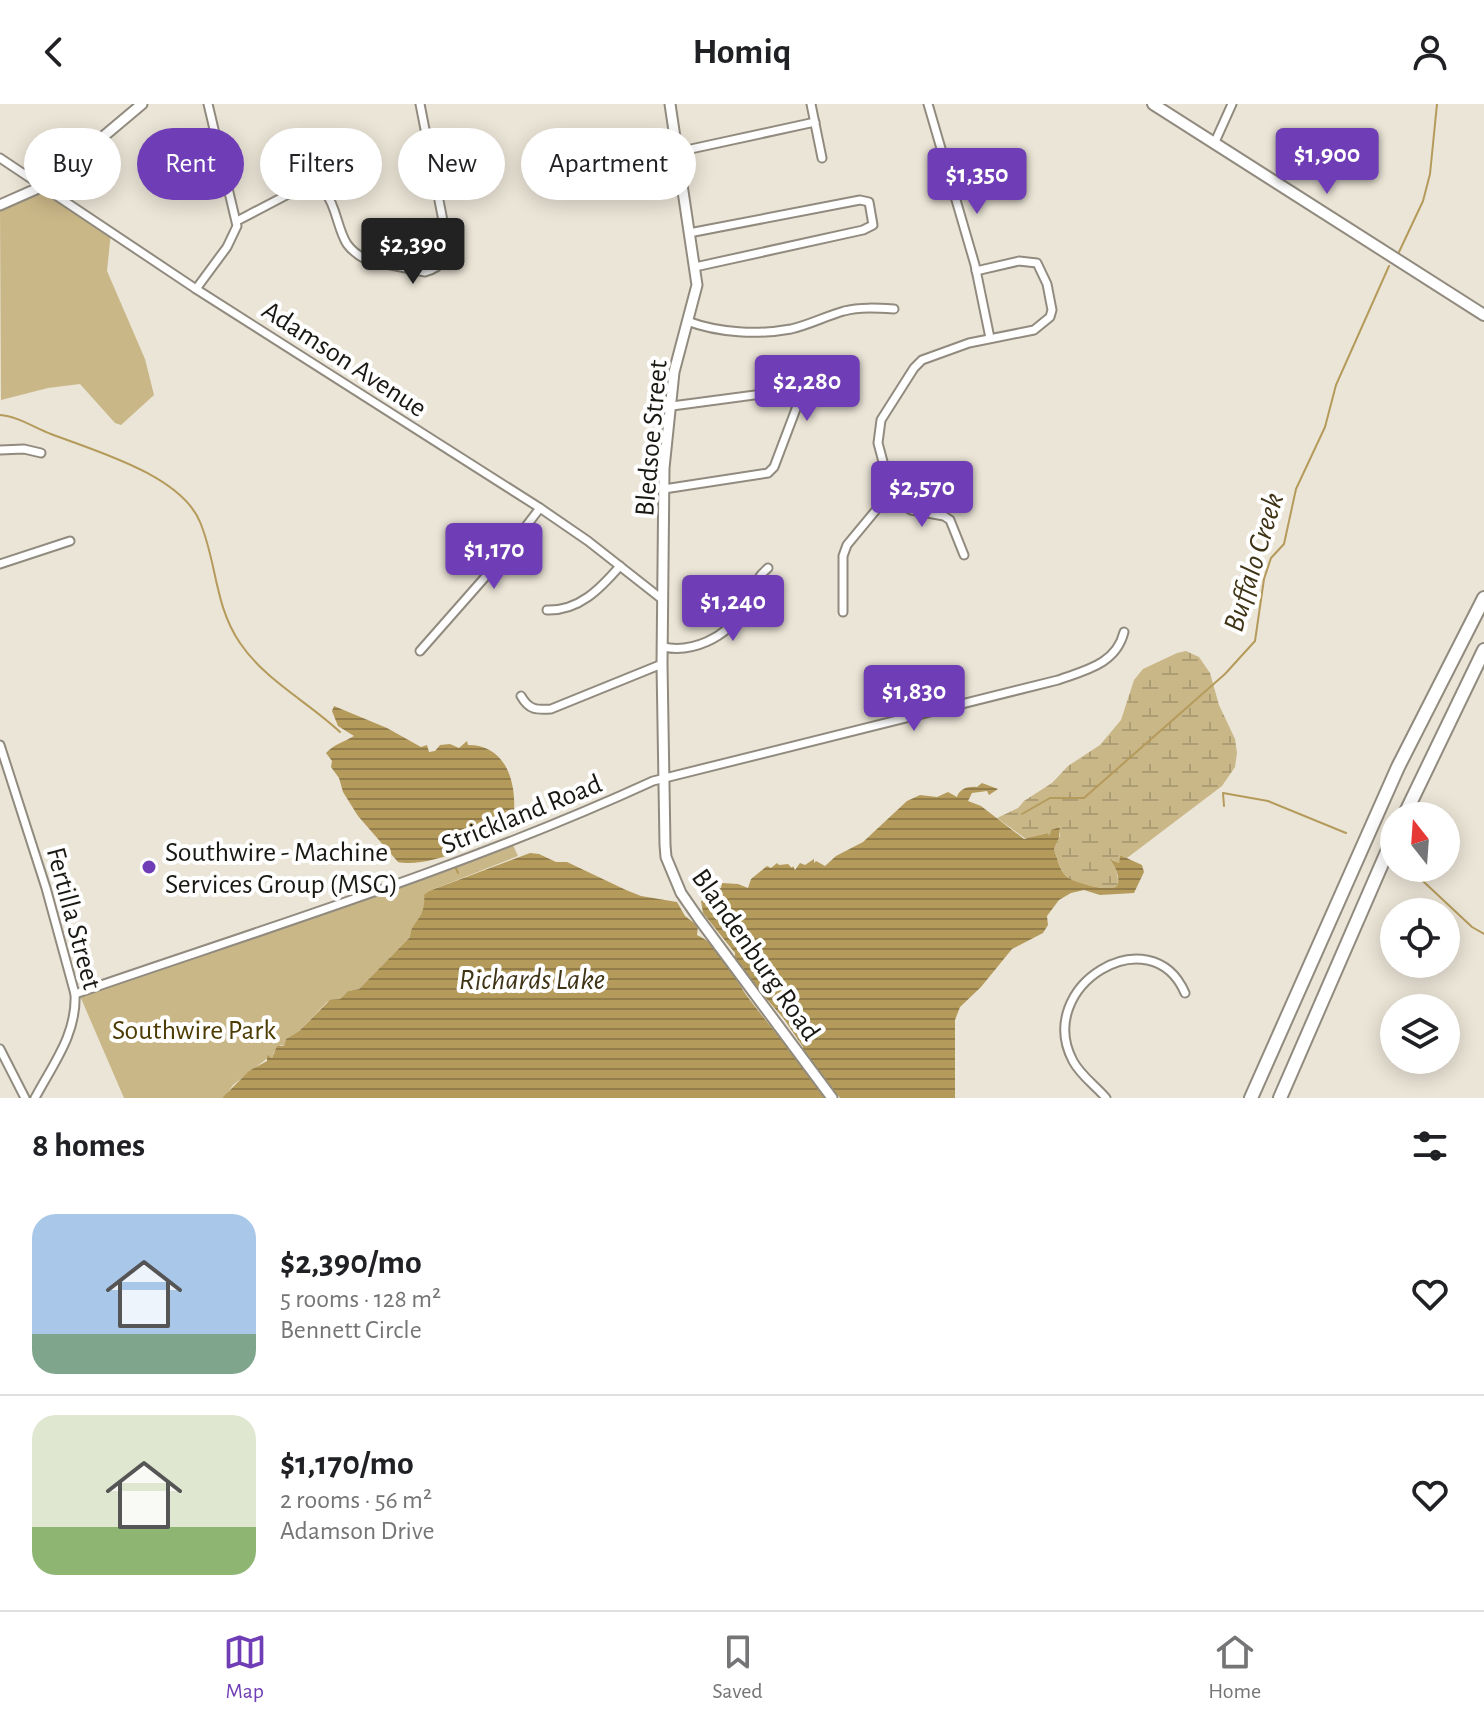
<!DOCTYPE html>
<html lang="en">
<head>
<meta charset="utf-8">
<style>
  body { margin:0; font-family:"Alegreya Sans",sans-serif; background:#f2f2f2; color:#202124; height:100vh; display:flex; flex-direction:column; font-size:30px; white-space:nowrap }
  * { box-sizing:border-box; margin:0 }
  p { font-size:26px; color:#757577 }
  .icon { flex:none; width:44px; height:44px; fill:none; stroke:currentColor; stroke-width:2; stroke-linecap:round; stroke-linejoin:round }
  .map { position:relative; height:994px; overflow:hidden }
  .details { display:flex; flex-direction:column; background:#fff; flex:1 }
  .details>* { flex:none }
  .banner { position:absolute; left:24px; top:24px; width:800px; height:72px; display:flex; gap:16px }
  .needle { width:52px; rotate:343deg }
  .tools { position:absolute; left:1380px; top:698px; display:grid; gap:16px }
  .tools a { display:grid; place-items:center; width:80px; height:80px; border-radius:50%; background:#fff; box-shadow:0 4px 20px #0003; font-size:40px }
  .price { position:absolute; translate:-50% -68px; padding:0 18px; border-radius:8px; background:#6f3db5; color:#fff; font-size:26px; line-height:52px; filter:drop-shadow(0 2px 4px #0008) }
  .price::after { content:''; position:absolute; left:50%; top:48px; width:24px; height:18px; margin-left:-12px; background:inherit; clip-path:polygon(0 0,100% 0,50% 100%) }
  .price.active { background:#222; color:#fff }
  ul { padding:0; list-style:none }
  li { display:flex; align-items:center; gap:24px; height:200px; padding:0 32px }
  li+li { border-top:2px solid #e0e0e0 }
  li span { display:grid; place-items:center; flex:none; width:224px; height:160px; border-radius:24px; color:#555 }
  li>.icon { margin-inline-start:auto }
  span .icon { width:96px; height:96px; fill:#fffc; stroke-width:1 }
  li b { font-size:34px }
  h2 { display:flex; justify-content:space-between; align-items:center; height:96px; padding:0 32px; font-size:34px }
  .chip { padding:0 28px; border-radius:36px; background:#fff; box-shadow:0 4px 20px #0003; font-size:28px; line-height:72px }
  .chip.active { background:#6f3db5; color:#fff }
  header { display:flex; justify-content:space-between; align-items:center; height:104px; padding:0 32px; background:#fff; font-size:36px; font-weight:600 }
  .dock { display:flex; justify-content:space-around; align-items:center; height:112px; border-top:2px solid #e0e0e0; background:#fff; font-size:22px; color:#757577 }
  .dock a { display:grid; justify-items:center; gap:4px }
  .dock .active { color:#6f3db5 }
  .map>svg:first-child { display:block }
  .green { fill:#cab788 }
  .wetland { fill:url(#wetland-marsh) }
  .water { fill:url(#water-rules) }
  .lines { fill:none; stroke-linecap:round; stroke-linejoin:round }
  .stream { stroke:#b59b5b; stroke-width:2 }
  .minor-casing { stroke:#918b7f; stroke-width:11 }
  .tertiary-casing { stroke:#918b7f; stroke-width:13 }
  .secondary-casing { stroke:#918b7f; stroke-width:14 }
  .trunk-casing { stroke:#918b7f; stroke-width:16 }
  .minor { stroke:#fff; stroke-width:7 }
  .tertiary { stroke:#fff; stroke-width:9 }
  .secondary { stroke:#fff; stroke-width:10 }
  .trunk { stroke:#fff; stroke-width:12 }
  .poi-dot { fill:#6f3db5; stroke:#fff; stroke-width:3 }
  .labels { text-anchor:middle; stroke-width:8; stroke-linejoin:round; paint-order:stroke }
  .street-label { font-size:28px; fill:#1a1813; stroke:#fff }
  .poi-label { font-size:28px; fill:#1a1813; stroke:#fff; text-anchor:start }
  .park-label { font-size:28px; fill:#4e3c05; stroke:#fff }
  .water-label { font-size:30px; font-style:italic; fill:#403417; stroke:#fff }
</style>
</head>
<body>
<header><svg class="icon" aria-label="back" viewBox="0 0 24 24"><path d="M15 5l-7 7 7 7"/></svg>Homiq<svg class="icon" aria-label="person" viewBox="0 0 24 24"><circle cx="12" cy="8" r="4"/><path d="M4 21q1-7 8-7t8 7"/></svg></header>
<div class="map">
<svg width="1484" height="994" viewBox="0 0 1484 994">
  <defs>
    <pattern id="wetland-marsh" width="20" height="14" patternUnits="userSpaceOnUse" patternTransform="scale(2)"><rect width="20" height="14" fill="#cab788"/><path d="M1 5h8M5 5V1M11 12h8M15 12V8" fill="none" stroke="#ad9d74"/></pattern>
    <pattern id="water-rules" width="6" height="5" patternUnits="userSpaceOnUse" patternTransform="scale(2)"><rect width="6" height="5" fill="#b59b5b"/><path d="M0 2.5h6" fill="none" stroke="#927d4a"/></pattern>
  </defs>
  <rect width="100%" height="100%" fill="#ebe5d7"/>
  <!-- green -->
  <g class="green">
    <polygon points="43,82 111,128 107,167 145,255 154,291 121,321 115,319 80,280 48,284 1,296 0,101"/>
    <path d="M 513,741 L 518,752 L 429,787 L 424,792 C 427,817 411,816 410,833 L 359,885 L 348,887 L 340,895 L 327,898 L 299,927 L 286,935 L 284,942 L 281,941 L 274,948 L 272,954 L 269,953 L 233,981 L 226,991 L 222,994 L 124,994 L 80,892 L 445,767 Z"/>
  </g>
  <!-- wetland -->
  <path class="wetland" d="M 1186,547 L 1199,553 L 1210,569 L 1219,601 L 1235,635 L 1237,649 L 1235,663 L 1222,682 L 1127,754 L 1120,751 L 1119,759 L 1111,755 C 1115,763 1121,775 1116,783 C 1107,785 1100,784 1091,782 C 1062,775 1063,772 1054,745 L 1060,732 L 1060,722 L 1050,732 L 1046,729 L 1026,735 L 997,714 L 1018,704 L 1024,697 L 1052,679 L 1068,662 L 1100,641 L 1121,616 L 1134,576 L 1143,565 L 1177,549 Z"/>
  <!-- water -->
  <g class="water">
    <path d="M 334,602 L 387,624 L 421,643 L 427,641 L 429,648 L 435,647 L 440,641 L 450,640 L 459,644 L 467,637 L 468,641 C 509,641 518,684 513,717 C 491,737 428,765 398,758 L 358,712 L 343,688 L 339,674 L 331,663 L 332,657 L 326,649 C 334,640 344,638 354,632 L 338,622 L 332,607 Z"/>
    <path d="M 982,679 L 998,685 L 989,691 L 987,687 L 972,689 L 968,697 L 981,702 L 1024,735 L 1047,729 L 1050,732 L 1051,726 L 1060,723 L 1059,734 L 1054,745 C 1063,773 1062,774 1091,782 C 1100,784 1106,785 1116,783 C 1122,774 1115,763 1110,755 L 1119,759 L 1120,751 L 1142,761 L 1144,768 L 1134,789 L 1100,791 L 1084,786 L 1071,789 L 1059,796 L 1047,812 L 1048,821 L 1043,829 L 1012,845 L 981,883 L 960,903 L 955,916 L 955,994 L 840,994 L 802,947 L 803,943 L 784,915 L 735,858 L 735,849 L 703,809 L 701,797 L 716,788 L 717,785 L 721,784 L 722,779 L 738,780 L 748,784 L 751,775 L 767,762 L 771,764 L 777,759 L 779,761 L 788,760 L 792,764 L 793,762 L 795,766 L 800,759 L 805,761 L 814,755 L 814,759 L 816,757 L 825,762 L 836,752 L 863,738 L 907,697 L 920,691 L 937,693 L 948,688 L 957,693 C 959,685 968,682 977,683 Z"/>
    <path d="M 530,749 L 539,750 L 556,758 L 567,758 L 626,786 L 641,792 L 677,798 L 685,812 L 698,822 L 697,831 C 724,843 733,874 750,896 C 775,929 802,960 826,994 L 222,994 L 249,967 L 267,957 L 267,951 L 272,954 L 277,942 L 284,942 L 286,935 L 299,927 L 330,896 L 340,895 L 348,887 L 359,885 L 410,833 C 411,816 426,817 424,791 L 429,787 Z"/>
  </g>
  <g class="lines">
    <!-- stream -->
    <g class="stream">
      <polyline points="1399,148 1423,97 1430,70 1437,0"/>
      <path d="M 0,311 C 17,312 35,324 51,330 C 95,347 181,371 200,418 C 217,458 214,501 240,539 C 265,576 308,598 340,628"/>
      <polyline points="1224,702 1223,689 1268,697 1346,729"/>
      <polyline points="1022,710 1050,694 1084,694 1225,570 1255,537 1264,475 1271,454 1284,440 1296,385 1325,323 1336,281 1389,162"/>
      <polyline points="455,762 458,769"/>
      <polyline points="1409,764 1472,823 1484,830"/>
    </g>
    <!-- minor casing -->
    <g class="minor-casing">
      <g id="minor">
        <polyline points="811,0 822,54"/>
        <polyline points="928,0 975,161 990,234"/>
        <polyline points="1214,40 1232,0"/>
        <polyline points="677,48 815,18"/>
        <polyline points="0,54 196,185 540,404 588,437 663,496"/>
        <path d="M 237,117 L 300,84 C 336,72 333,119 347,140 C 352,147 359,152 367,156 L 425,168 C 443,163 446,154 447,137 L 420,0"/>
        <polyline points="689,129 860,96 869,98 873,121 863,126 695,163"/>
        <polyline points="196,185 227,143 237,122 208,0"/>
        <path d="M 687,217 C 719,229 758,231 791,225 C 809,221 826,212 844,207 C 860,203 877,204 894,205"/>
        <polyline points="0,346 24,345 41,349"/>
        <polyline points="664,385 768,369 774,363 799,297 793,288 784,287 672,302"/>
        <polyline points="885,391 911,406 944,412 950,416 964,451"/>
        <polyline points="0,460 70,437"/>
        <path d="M 547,506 C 579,507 600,485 620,462"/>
        <polyline points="843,508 843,452 847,441 876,406 885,391 887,382 886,369 878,339 881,316 914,264 922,256 969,239 1034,226 1050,213 1052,206 1047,180 1037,159 1019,157 976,167"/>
        <path d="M 663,543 C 692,549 726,534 741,508 C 751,492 753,476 768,464"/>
        <polyline points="420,547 501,455 540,404"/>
        <path d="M 521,592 C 529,606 536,606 551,605 L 662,560"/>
        <path d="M 0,641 L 46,784 L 75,890 C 77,930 53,960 35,994"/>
        <path d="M 75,890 C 269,823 466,763 653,677 L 1058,576 C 1086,566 1116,560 1124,528"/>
        <polyline points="0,945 25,994"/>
        <path d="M 1106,994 C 1095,981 1081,972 1073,957 C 1033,882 1151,811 1185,889"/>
      </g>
    </g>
    <!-- tertiary casing -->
    <g class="tertiary-casing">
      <g id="tertiary">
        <polyline points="670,0 697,181 674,268 664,364 662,560 665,741 666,753 681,789 699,815 832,994"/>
        <polyline points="0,101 43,82 54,74 142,0"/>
      </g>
    </g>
    <!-- secondary casing -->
    <g class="secondary-casing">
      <polyline id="secondary" points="1153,0 1484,211"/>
    </g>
    <!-- trunk casing -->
    <g class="trunk-casing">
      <g id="trunk">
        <polyline points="1404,712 1484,546"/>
        <polyline points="1251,994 1398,663 1484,494"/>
        <polyline points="1280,994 1394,732"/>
      </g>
    </g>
    <!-- minor -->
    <use href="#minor" class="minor"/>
    <!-- tertiary -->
    <use href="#tertiary" class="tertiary"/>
    <!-- secondary -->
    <use href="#secondary" class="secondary"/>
    <!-- trunk -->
    <use href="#trunk" class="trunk"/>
  </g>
  <!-- markers -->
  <circle class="poi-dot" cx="149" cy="763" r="8"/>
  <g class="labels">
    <!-- street labels -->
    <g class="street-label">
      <text transform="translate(345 254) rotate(33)" y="10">Adamson Avenue</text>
      <text transform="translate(650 334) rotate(-85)" y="10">Bledsoe Street</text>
      <text transform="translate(521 709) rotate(-22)" y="10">Strickland Road</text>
      <text transform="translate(75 814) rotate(75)" y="10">Fertilla Street</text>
      <text transform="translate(757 850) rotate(55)" y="10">Blandenburg Road</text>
    </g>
    <!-- poi labels -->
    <g class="poi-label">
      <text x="165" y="757">Southwire - Machine<tspan x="165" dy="32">Services Group (MSG)</tspan></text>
    </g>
    <!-- park labels -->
    <g class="park-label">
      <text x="194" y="935">Southwire Park</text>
    </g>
    <!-- water labels -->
    <g class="water-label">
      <text transform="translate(1253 458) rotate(-73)" y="10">Buffalo Creek</text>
      <text x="532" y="885">Richards Lake</text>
    </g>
  </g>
</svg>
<div class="tools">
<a><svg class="needle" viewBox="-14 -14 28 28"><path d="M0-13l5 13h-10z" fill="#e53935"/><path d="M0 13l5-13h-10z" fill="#757577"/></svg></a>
<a><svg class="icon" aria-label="locate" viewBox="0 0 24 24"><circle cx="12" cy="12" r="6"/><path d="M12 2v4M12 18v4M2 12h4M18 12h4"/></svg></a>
<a><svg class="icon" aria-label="layers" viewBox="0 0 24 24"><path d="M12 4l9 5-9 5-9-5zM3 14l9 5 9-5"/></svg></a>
</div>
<b class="price" style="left:1327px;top:92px">$1,900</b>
<b class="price" style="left:977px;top:112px">$1,350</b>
<b class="price active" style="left:413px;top:182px">$2,390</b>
<b class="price" style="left:807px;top:319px">$2,280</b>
<b class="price" style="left:922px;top:425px">$2,570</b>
<b class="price" style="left:494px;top:487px">$1,170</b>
<b class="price" style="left:733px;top:539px">$1,240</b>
<b class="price" style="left:914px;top:629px">$1,830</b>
<div class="banner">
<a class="chip">Buy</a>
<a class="chip active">Rent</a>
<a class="chip">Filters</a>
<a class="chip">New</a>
<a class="chip">Apartment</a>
</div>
</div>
<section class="details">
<h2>8 homes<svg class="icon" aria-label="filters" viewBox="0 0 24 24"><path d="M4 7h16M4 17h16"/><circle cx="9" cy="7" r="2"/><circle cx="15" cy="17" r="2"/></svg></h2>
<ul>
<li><span style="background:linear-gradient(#a9c7e8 75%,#7fa58c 0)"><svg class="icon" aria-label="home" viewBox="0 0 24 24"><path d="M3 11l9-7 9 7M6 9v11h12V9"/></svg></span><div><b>$2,390/mo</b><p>5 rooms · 128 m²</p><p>Bennett Circle</p></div><svg class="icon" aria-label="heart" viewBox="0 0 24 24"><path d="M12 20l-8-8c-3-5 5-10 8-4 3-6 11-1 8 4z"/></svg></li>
<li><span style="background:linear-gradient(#dfe7d0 70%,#8fb573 0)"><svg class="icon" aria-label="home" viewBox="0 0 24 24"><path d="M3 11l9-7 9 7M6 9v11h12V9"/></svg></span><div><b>$1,170/mo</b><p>2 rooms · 56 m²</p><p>Adamson Drive</p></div><svg class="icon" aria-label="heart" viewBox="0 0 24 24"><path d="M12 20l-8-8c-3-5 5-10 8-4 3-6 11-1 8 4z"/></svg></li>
</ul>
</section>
<nav class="dock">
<a class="active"><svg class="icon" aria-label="map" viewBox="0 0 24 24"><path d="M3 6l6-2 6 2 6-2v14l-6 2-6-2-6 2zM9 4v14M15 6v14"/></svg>Map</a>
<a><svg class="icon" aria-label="saved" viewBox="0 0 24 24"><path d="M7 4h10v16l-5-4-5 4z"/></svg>Saved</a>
<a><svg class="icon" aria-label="home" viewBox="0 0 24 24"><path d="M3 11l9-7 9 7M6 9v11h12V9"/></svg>Home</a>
</nav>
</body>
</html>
